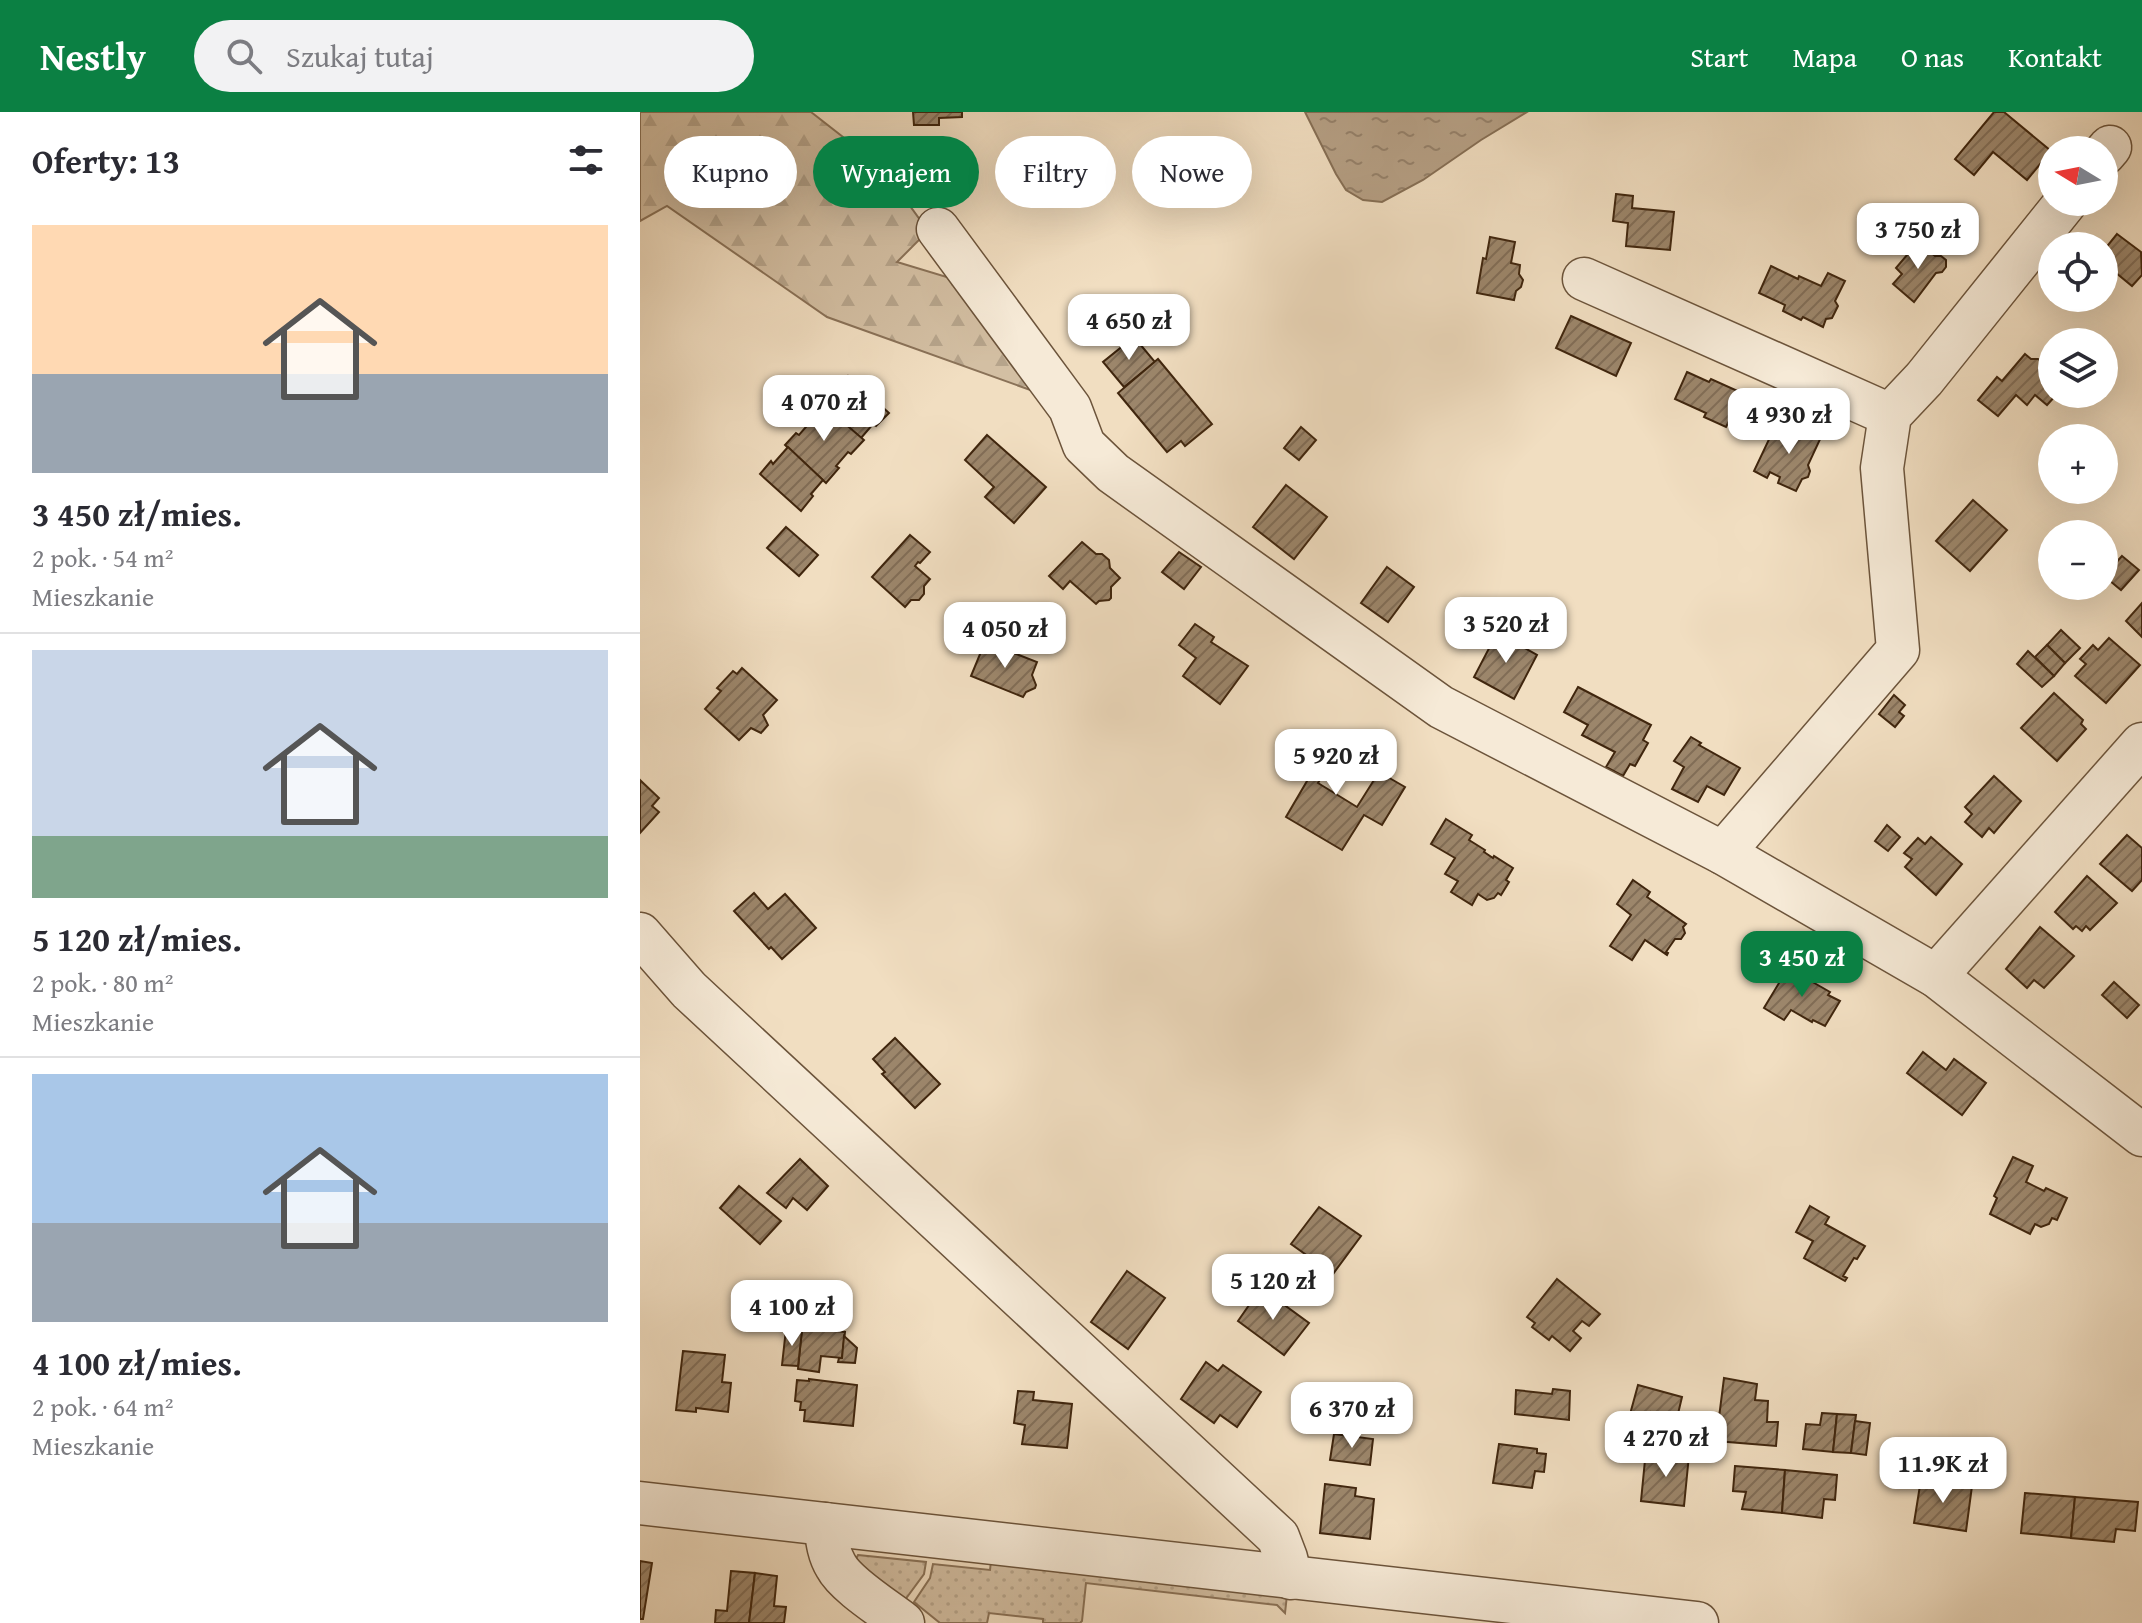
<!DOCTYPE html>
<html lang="pl">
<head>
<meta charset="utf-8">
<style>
  body { margin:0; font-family:"Gentium Book Plus",serif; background:#f2f2f3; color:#2b2b33; height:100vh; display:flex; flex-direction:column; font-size:30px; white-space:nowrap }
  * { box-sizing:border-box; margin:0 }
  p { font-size:26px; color:#7c7c81 }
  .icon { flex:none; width:44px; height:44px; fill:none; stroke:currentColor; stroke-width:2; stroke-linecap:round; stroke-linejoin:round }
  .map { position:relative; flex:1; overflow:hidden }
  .panel { display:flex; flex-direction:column; background:#fff; width:640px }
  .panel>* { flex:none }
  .top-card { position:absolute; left:24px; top:24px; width:760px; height:72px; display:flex; gap:16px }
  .needle { width:52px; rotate:280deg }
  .tools { position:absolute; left:1398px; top:24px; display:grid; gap:16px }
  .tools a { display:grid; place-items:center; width:80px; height:80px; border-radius:50%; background:#fff; box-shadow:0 8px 32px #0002; font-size:40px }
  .price { position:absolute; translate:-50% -68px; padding:0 18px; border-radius:16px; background:#fff; color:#222; font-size:26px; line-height:52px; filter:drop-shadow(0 2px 4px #0008) }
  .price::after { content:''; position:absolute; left:50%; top:48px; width:24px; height:18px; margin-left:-12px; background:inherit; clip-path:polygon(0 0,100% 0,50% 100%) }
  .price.current { background:#0b8043; color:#fff }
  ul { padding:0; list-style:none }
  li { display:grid; align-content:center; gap:16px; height:424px; padding:0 32px }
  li+li { border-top:2px solid #e1e1e2 }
  li span { display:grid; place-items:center; height:248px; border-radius:0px; color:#555 }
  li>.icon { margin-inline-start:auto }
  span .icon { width:144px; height:144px; fill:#fffc; stroke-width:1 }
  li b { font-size:34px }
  h2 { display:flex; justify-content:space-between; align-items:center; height:96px; padding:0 32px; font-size:34px }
  .tag { padding:0 28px; border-radius:36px; background:#fff; box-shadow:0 8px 32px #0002; font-size:28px; line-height:72px }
  .tag.current { background:#0b8043; color:#fff }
  header { display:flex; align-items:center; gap:48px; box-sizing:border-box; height:112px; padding:0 40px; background:#0b8043; color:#fff }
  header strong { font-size:38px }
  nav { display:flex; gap:44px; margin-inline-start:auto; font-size:28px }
  .search { width:560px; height:72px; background:#f2f2f3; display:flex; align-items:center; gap:20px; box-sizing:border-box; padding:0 28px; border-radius:44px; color:#7c7c81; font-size:30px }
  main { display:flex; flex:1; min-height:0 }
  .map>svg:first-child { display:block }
  .grass { fill:url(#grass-dots); stroke:#8a7258; stroke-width:2 }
  .forest { fill:url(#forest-firs); stroke:#8a7258; stroke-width:2 }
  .water { fill:url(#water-ripples); stroke:#866f55; stroke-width:2 }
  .building { fill:url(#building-hatch); stroke:#40260e; stroke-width:2 }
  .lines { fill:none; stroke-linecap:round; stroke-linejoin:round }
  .minor-casing { stroke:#6c543b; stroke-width:45 }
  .minor { stroke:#f6ead7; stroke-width:42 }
</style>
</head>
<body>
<header>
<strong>Nestly</strong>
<div class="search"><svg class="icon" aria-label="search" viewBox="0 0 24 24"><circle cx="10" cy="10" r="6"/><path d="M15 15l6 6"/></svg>Szukaj tutaj</div>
<nav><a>Start</a><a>Mapa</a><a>O nas</a><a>Kontakt</a></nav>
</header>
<main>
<section class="panel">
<h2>Oferty: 13<svg class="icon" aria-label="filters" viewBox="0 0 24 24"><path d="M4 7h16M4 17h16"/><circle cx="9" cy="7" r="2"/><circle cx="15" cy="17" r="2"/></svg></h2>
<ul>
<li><span style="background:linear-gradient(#ffd9b3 60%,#9aa5b1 0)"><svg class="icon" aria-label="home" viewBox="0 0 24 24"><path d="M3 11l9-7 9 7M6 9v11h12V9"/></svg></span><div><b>3 450 zł/mies.</b><p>2 pok. · 54 m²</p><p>Mieszkanie</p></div></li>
<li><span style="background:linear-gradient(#c9d6e8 75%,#7fa58c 0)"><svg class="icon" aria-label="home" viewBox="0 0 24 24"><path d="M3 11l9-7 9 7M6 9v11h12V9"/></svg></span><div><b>5 120 zł/mies.</b><p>2 pok. · 80 m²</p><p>Mieszkanie</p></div></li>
<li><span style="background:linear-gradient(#a9c7e8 60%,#9aa5b1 0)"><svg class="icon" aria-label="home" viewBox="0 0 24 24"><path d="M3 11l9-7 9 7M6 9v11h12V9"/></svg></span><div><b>4 100 zł/mies.</b><p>2 pok. · 64 m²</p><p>Mieszkanie</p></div></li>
</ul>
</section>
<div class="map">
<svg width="1502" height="1511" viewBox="0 0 1502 1511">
  <defs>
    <pattern id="grass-dots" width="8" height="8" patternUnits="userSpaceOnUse" patternTransform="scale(2)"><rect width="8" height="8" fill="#d3bfa3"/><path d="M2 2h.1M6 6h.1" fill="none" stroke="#b6a48b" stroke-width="1.8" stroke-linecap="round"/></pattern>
    <pattern id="forest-firs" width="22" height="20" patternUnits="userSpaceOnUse" patternTransform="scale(2)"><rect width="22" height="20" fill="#d3bfa3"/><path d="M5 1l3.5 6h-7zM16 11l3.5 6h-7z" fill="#b6a48b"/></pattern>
    <pattern id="water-ripples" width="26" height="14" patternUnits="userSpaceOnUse" patternTransform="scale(2)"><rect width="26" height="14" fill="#b59f84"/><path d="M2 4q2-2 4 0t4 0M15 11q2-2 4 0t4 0" fill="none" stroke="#95816a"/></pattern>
    <pattern id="building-hatch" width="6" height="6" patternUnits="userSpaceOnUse" patternTransform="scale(2)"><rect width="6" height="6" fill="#9c866b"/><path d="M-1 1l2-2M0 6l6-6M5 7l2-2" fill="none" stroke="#816d56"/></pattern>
  </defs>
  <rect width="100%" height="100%" fill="#f1dec1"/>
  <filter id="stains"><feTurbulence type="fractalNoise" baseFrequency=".0025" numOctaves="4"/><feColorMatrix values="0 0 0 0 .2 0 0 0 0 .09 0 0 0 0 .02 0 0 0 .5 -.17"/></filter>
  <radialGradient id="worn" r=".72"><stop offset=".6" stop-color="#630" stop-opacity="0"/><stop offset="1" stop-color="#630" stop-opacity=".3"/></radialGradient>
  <!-- grass -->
  <g class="grass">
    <polygon points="218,1443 286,1450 284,1462 259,1496 215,1449"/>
    <polygon points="351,1449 647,1483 645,1501 637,1493 446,1471 442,1509 440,1511 403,1511 403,1507 349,1501 347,1511 300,1511 274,1490 290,1466 293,1452 350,1458"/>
  </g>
  <!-- forest -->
  <polygon class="forest" points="0,0 171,0 226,43 257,76 288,119 257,150 353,179 396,280 187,205 27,94 0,109"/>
  <!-- water -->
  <polygon class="water" points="665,0 887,0 841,28 783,68 742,90 723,88 706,78 696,62"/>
  <!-- building -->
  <g class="building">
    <polygon points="273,0 322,0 322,5 299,6 299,13 274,13"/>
    <polygon points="1354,0 1364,0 1411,39 1387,68 1353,40 1334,63 1315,47"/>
    <polygon points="976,82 993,84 992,96 1034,100 1030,138 986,134 988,111 973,109"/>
    <polygon points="1477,122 1501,140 1502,163 1492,174 1464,151 1464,138"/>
    <polygon points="850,125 875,130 871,151 880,153 879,162 883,168 881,175 876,179 874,188 837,181 843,146 846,147"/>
    <polygon points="1278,130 1295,144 1301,144 1306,148 1306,155 1302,160 1296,161 1274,190 1253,172 1262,162 1256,156"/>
    <polygon points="1131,154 1158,167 1159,164 1181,174 1188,161 1205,169 1195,189 1198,194 1192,206 1186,207 1183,215 1163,205 1161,208 1143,199 1145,193 1119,181"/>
    <polygon points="931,204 991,231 976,264 916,236"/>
    <polygon points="494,225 515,250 484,275 463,250"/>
    <polygon points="1385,242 1391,247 1398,247 1403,251 1404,258 1411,264 1412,282 1417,282 1407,293 1395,283 1387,293 1376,283 1358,304 1338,288 1357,265 1362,269"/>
    <polygon points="518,247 572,312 545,334 541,329 527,340 478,281"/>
    <polygon points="1047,260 1069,270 1071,267 1102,281 1097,291 1100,297 1097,303 1091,305 1086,315 1064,305 1066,301 1035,287"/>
    <polygon points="208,264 249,301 236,314 233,312 221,326 185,295 199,278 196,276"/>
    <polygon points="182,292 224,328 211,342 208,340 196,354 199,356 186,371 145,333 156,321 159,323 173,307 171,304"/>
    <polygon points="1152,309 1182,323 1168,353 1170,359 1168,365 1162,367 1156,379 1138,371 1140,365 1130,360 1127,366 1114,359 1132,321 1144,326"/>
    <polygon points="661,315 676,328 659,348 644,336"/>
    <polygon points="347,323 406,375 374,411 345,385 354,375 325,348"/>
    <polygon points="148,335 183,368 171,382 173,384 161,399 120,362 131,349 133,352"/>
    <polygon points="646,373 687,405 654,447 613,415"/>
    <polygon points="1333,388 1367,418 1330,459 1296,429"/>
    <polygon points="146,415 178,443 159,464 127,436"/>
    <polygon points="270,423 290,440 280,451 278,450 275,454 290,467 284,474 284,482 279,488 271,488 265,495 232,465"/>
    <polygon points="442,430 456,442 462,442 469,448 470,456 480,466 471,475 471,486 469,488 459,489 456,492 430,469 423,477 409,464"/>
    <polygon points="539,440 561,455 544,477 522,460"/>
    <polygon points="1482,444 1499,458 1481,478 1464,464"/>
    <polygon points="747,455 774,475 748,510 721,491"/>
    <polygon points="1502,491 1502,525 1486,509"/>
    <polygon points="555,512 574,525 571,530 608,554 580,592 543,564 556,546 539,533"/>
    <polygon points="1421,518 1440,536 1425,551 1407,533"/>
    <polygon points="857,521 872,529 875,524 884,529 881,534 897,543 874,587 834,565"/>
    <polygon points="1469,526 1500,553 1466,591 1435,564 1446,552 1440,547 1453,533 1458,538"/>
    <polygon points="345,530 397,550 392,563 396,573 395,576 386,580 383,585 331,564"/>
    <polygon points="1407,533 1425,551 1414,564 1395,545"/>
    <polygon points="1388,539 1414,564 1402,575 1377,552"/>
    <polygon points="102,556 137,588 123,603 128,613 121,621 111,616 99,628 65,597 81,579 77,576 93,559 97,562"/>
    <polygon points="938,575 1011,613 1003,628 1008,631 995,654 990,652 983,664 966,655 975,640 942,623 948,613 924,600"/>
    <polygon points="1414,581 1443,608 1441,612 1446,617 1417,649 1381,616"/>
    <polygon points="1254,583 1265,593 1259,600 1264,604 1255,615 1239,602"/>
    <polygon points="673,620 700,636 678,671 717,695 739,660 765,675 742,713 724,703 702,738 646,705 667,669 650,658"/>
    <polygon points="1051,625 1061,631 1059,633 1100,656 1084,683 1067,674 1058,690 1032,677 1044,655 1034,649"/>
    <polygon points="1354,664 1381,689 1354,721 1349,716 1342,725 1325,710 1332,702 1325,695"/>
    <polygon points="0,668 19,686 12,694 19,700 0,721"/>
    <polygon points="806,707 832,723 829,728 845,738 844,740 853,746 854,744 873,756 866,768 869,770 861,783 858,781 854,786 847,788 838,782 832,793 811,780 818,769 805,762 815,746 791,732"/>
    <polygon points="1247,713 1260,725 1248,739 1235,729"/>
    <polygon points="1487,723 1502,736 1502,768 1492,779 1460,752"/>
    <polygon points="1291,725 1322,752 1296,783 1265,755 1272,747 1264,741 1278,726 1285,732"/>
    <polygon points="1447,764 1477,791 1450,818 1446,814 1442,819 1436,814 1433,817 1415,800"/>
    <polygon points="993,768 1010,780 1007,785 1046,812 1043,815 1045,821 1041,827 1035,827 1026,840 1028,841 1027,843 1005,828 992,848 970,834 991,803 977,792"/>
    <polygon points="114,781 128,797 145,782 176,816 142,847 131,835 129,837 94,799"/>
    <polygon points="1400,815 1434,844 1404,876 1394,868 1387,876 1366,857"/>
    <polygon points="1148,856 1190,880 1188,883 1200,889 1185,914 1173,908 1172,910 1151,898 1144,908 1124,896"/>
    <polygon points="1474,870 1499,893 1487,906 1462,883"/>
    <polygon points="255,926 300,972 275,996 242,962 245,960 233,947"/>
    <polygon points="1283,940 1306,958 1314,947 1346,971 1322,1003 1267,961"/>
    <polygon points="1373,1045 1393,1054 1386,1070 1404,1079 1406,1076 1427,1086 1417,1108 1412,1106 1409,1112 1401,1115 1395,1112 1390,1122 1350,1102 1357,1086 1354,1084"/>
    <polygon points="160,1047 188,1074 167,1098 153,1086 146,1096 127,1081"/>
    <polygon points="99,1074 141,1109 120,1132 80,1096"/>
    <polygon points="1170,1094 1189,1105 1185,1112 1225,1134 1217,1147 1214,1146 1203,1164 1207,1166 1205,1169 1164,1146 1173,1129 1156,1120"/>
    <polygon points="679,1095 721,1124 693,1162 651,1132"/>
    <polygon points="487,1159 525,1186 488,1237 451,1210"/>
    <polygon points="917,1167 960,1202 949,1214 942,1209 933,1219 941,1226 930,1239 912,1224 909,1228 892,1215 895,1211 887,1205"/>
    <polygon points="621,1176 669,1211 644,1243 598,1209"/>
    <polygon points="162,1216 205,1220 202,1246 181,1244 179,1260 158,1257"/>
    <polygon points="146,1217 162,1219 158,1254 142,1253"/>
    <polygon points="204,1224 217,1236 215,1251 198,1250 199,1246 202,1246"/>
    <polygon points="43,1239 85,1243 82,1270 91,1271 88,1300 56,1296 56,1300 36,1298"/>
    <polygon points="566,1250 578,1259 583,1253 621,1280 597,1315 580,1303 574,1311 541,1287"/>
    <polygon points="1084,1266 1117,1272 1115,1288 1128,1289 1127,1310 1138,1310 1136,1334 1076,1329"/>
    <polygon points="169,1267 217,1273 213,1314 164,1309 165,1298 160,1298 161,1290 155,1289 157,1268 169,1269"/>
    <polygon points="998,1273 1042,1285 1037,1306 1011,1300 1009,1311 989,1306"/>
    <polygon points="913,1277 930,1279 929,1308 875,1302 876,1278 912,1282"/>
    <polygon points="378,1279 394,1280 393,1288 432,1292 427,1336 382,1332 385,1313 374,1311"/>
    <polygon points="1182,1301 1197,1302 1193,1340 1163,1337 1166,1312 1180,1313"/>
    <polygon points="1197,1302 1216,1303 1211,1341 1193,1340"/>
    <polygon points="1215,1309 1230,1311 1226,1343 1211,1341"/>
    <polygon points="694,1322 733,1327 730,1353 690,1348"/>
    <polygon points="1341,1330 1358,1332 1354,1358 1337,1355"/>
    <polygon points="859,1332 897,1337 897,1341 906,1342 904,1360 895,1359 892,1376 853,1371"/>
    <polygon points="1326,1332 1341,1334 1337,1355 1322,1353"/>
    <polygon points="1019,1340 1049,1343 1044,1394 1001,1389 1005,1348 1018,1349"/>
    <polygon points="1095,1354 1145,1358 1142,1401 1102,1397 1106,1380 1093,1379"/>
    <polygon points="1145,1358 1197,1363 1195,1388 1184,1387 1182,1406 1142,1401"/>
    <polygon points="1281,1367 1332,1374 1326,1419 1274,1411"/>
    <polygon points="685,1372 716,1376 715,1384 734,1387 730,1427 680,1421"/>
    <polygon points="1385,1381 1435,1385 1431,1426 1381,1421"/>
    <polygon points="1435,1385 1498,1390 1495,1419 1476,1417 1474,1430 1431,1426"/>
    <polygon points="0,1449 12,1451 3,1507 0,1507"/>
    <polygon points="91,1459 115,1461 109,1511 75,1511 76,1498 87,1499"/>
    <polygon points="115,1461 137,1464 134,1494 146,1495 144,1511 109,1511"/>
  </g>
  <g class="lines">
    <!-- minor casing -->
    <g class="minor-casing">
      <g id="minor">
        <polyline points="1464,42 1470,35"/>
        <polyline points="298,117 430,296 444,333 473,361 801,595 1083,741 1296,864 1502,1023"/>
        <polyline points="944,167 1250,303"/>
        <polyline points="1083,741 1258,538 1242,356 1250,303 1284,267 1426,90"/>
        <polyline points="0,822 49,878 638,1425 646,1446 651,1466"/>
        <polyline points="1296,864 1502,632"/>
        <polyline points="0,1391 1057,1511"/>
        <path d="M 185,1412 C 187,1427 188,1441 196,1454 C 206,1473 245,1497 263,1511"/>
      </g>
    </g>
    <!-- minor -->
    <use href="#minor" class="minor"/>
  </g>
  <rect width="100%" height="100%" filter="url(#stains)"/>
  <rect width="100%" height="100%" fill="url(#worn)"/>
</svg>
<div class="tools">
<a><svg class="needle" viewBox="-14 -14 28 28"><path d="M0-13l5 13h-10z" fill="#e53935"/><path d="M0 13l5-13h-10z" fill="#7c7c81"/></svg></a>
<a><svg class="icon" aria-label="locate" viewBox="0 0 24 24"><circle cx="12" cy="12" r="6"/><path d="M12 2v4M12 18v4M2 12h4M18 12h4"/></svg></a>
<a><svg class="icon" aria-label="layers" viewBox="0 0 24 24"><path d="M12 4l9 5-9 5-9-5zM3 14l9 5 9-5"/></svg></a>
<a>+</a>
<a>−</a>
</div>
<b class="price" style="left:1278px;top:159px">3 750 zł</b>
<b class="price" style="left:489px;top:250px">4 650 zł</b>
<b class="price" style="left:184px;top:331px">4 070 zł</b>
<b class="price" style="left:1149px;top:344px">4 930 zł</b>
<b class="price" style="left:866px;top:553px">3 520 zł</b>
<b class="price" style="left:365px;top:558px">4 050 zł</b>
<b class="price" style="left:696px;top:685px">5 920 zł</b>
<b class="price current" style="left:1162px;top:887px">3 450 zł</b>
<b class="price" style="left:633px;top:1210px">5 120 zł</b>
<b class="price" style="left:152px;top:1236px">4 100 zł</b>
<b class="price" style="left:712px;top:1338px">6 370 zł</b>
<b class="price" style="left:1026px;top:1367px">4 270 zł</b>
<b class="price" style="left:1303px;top:1393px">11.9K zł</b>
<div class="top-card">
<a class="tag">Kupno</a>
<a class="tag current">Wynajem</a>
<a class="tag">Filtry</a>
<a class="tag">Nowe</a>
</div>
</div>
</main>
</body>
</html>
